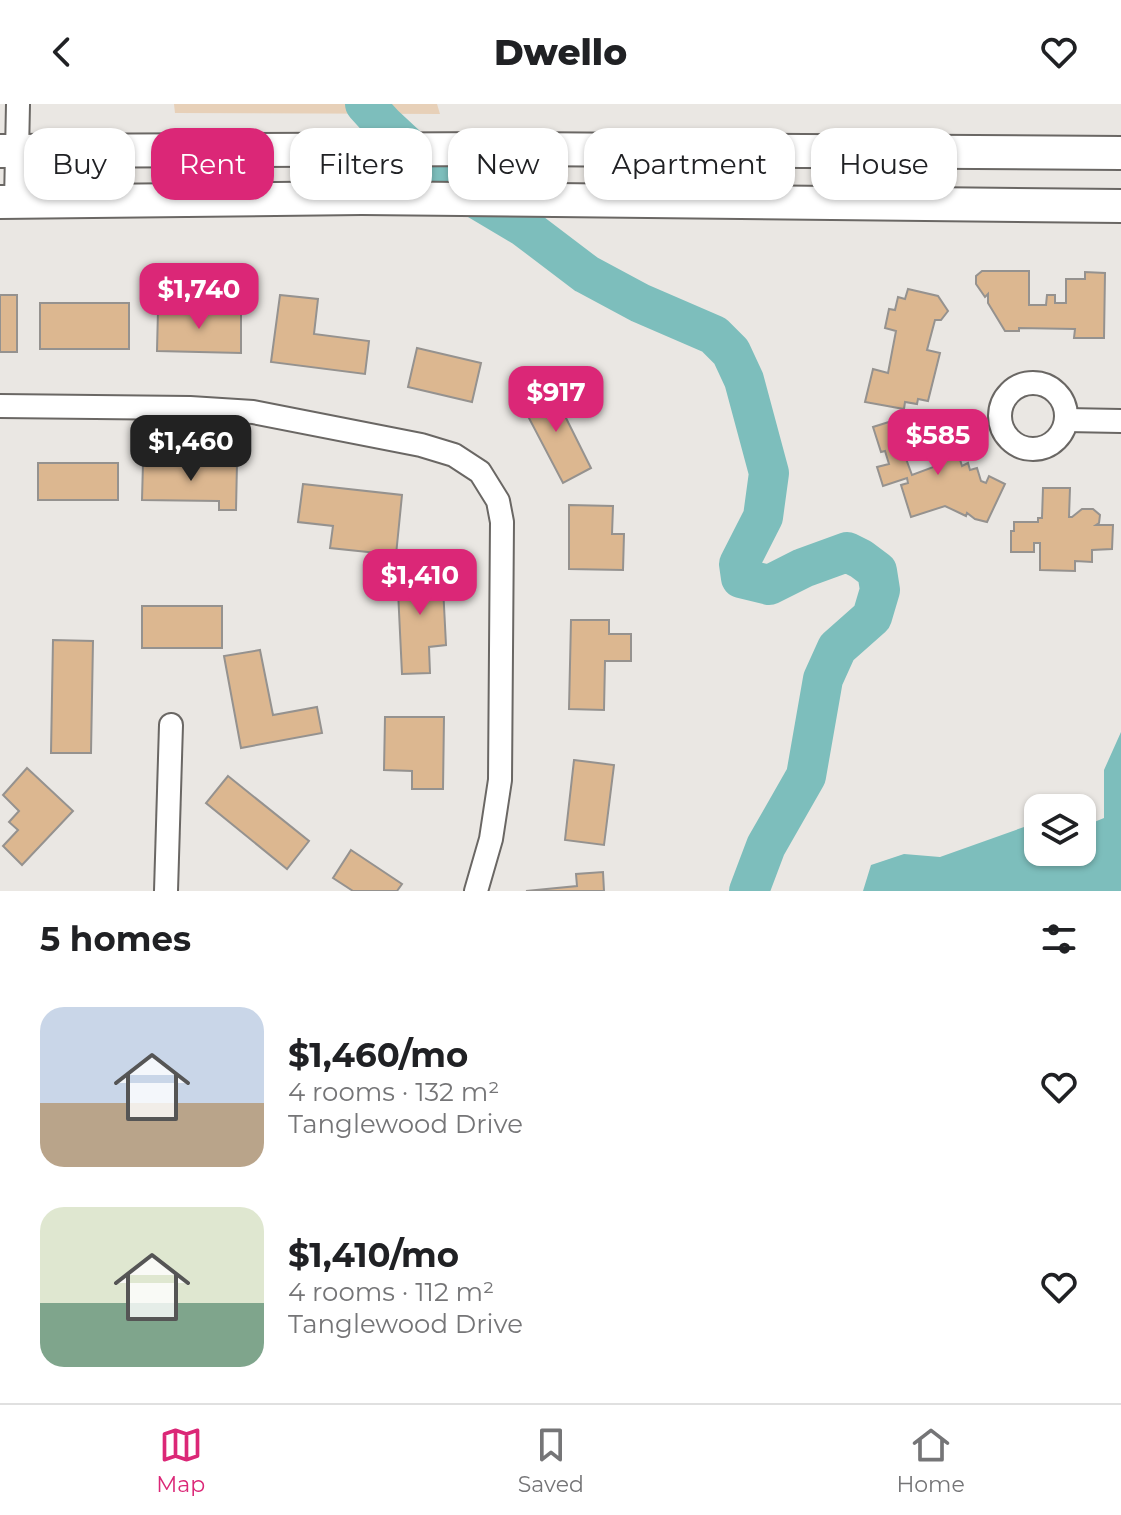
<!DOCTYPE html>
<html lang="en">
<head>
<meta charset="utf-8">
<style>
  body { margin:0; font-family:Montserrat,sans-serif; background:#f2f2f2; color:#202124; height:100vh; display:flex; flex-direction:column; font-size:30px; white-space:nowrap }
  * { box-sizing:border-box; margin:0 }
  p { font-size:26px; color:#757577 }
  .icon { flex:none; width:44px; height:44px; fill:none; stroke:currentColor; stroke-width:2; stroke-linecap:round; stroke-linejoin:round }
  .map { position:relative; height:787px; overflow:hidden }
  .sheet { display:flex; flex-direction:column; background:#fff; flex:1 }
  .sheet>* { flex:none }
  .guide { position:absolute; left:24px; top:24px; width:1074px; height:72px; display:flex; gap:16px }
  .controls { position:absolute; left:1024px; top:690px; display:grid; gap:16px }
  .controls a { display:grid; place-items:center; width:72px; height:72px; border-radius:16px; background:#fff; box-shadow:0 2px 6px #0004; font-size:40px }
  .price { position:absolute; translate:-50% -68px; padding:0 18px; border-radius:16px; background:#db2777; color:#fff; font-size:26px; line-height:52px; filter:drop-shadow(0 2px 4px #0008) }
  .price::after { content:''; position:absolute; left:50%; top:48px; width:24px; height:18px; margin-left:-12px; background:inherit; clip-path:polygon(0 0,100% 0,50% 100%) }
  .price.current { background:#222; color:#fff }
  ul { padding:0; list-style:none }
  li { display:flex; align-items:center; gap:24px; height:200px; padding:0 40px }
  li span { display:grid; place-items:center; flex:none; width:224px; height:160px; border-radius:24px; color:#555 }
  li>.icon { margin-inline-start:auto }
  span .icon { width:96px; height:96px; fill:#fffc; stroke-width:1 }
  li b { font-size:34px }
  h2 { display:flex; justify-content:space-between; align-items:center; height:96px; padding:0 40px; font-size:34px }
  .chip { padding:0 28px; border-radius:24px; background:#fff; box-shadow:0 2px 6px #0004; font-size:28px; line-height:72px }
  .chip.current { background:#db2777; color:#fff }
  header { display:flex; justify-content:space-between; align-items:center; height:104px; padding:0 40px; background:#fff; font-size:36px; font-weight:800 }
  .tabs { display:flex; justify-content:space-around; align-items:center; height:112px; border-top:2px solid #e0e0e0; background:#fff; font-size:22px; color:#757577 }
  .tabs a { display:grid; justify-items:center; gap:4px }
  .tabs .current { color:#db2777 }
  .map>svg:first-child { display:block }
  .green { fill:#e7d0b8 }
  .water { fill:#7dbebc }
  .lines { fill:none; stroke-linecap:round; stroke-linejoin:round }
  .river { stroke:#7dbebc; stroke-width:40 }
  .building { fill:#dcb790; stroke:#95928f; stroke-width:2 }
  .street-casing { stroke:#6a6764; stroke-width:26 }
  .secondary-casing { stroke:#6a6764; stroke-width:36 }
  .street { stroke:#fff; stroke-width:22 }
  .secondary { stroke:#fff; stroke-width:32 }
</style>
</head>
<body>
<header><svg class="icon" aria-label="back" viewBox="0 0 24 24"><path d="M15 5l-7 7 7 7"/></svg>Dwello<svg class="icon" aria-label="heart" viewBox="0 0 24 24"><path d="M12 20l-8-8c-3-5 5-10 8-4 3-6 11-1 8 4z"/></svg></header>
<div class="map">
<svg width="1121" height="787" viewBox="0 0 1121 787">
  <rect width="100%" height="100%" fill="#eae7e3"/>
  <!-- green -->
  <polygon class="green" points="174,0 437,0 440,10 175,9"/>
  <!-- water -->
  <polygon class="water" points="1121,628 1121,787 863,787 871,761 904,750 940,753 1024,723 1038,723 1038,748 1082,748 1082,723 1104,714 1104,666"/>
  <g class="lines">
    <!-- river -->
    <polyline class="river" points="365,0 384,21 440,73 524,123 586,170 640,199 714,231 731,248 744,276 769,369 763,413 739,460 741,474 769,481 803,464 847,448 861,455 877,467 880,486 872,513 837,544 823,575 806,672 766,742 749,787"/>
  </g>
  <!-- building -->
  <g class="building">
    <polygon points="982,167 1029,167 1029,201 1046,201 1047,191 1055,191 1055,199 1066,199 1066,175 1085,175 1085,168 1105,169 1104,234 1074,234 1075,225 1019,224 1019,227 1005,227 988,199 988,190 985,193 976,180 976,172"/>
    <polygon points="908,185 938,192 948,207 941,216 935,216 927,246 940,249 928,297 918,295 917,300 905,298 904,305 865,298 873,265 888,269 896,227 885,224 889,205 895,206 898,193 905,195"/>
    <rect x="0" y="191" width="17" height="57"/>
    <polygon points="280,191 318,195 314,230 369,237 365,270 271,258"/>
    <rect x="40" y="199" width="89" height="46"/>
    <polygon points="158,206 241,207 241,249 157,247"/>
    <polygon points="417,244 481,259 472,298 408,283"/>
    <polygon points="550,282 591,364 563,379 520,297"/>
    <polygon points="892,317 912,371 939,361 928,328 952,321 954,328 957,327 960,337 958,337 960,345 957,346 962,362 968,359 970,366 977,364 981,377 986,379 989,372 1005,380 987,418 975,415 967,409 966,412 945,402 911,413 901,381 908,379 907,374 883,382 877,363 889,360 885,347 881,348 873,323"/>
    <rect x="38" y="359" width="80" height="37"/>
    <polygon points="143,359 237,359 236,406 219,406 219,397 142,396"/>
    <polygon points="303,380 402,391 396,451 330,444 333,422 298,418"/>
    <polygon points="1043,384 1070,384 1069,413 1072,413 1082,405 1093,405 1100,411 1099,419 1096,421 1113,421 1112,445 1092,446 1092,458 1075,457 1075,467 1040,466 1040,439 1034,439 1034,448 1011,448 1011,427 1014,427 1014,418 1038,418 1038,414 1042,414"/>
    <polygon points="569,401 613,402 612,430 624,430 623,466 569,465"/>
    <polygon points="442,463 446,541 429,543 430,569 402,570 397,466"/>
    <rect x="142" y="502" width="80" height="42"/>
    <polygon points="571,516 609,516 609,530 631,530 631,557 605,557 604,606 569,605"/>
    <polygon points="53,536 93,537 91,649 51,649"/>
    <polygon points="260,546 273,611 317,603 322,629 241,644 224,552"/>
    <polygon points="385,613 444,613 443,685 412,685 412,667 384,666"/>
    <polygon points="574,656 614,661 604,741 565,736"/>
    <polygon points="27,664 73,707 22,761 3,742 18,726 9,718 19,707 3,691"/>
    <polygon points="228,672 309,737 287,765 206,699"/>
    <polygon points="351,746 402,780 397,787 353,787 333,774"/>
    <polygon points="603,768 604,787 526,787 577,782 576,770"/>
  </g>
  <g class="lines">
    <!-- street casing -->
    <g class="street-casing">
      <g id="street">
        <polyline points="16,98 18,0"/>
        <circle cx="1033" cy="312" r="33"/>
        <polyline points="0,302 190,304 253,308 421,341 454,351 480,368 498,397 502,418 500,676 491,735 476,787"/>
        <polyline points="1066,316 1121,317"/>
        <polyline points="166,787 171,621"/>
      </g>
    </g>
    <!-- secondary casing -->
    <g class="secondary-casing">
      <g id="secondary">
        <polyline points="0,47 515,45 1121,49"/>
        <polyline points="0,98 362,94 1121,102"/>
      </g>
    </g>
    <!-- street -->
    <use href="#street" class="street"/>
    <!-- secondary -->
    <use href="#secondary" class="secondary"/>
  </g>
</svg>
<div class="controls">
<a><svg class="icon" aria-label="layers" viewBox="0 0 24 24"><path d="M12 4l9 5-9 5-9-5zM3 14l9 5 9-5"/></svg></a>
</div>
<b class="price" style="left:199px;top:227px">$1,740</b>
<b class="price" style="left:556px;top:330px">$917</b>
<b class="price" style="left:938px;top:373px">$585</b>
<b class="price current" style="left:191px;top:379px">$1,460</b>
<b class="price" style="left:420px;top:513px">$1,410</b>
<div class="guide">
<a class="chip">Buy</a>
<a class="chip current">Rent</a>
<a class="chip">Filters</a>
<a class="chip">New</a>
<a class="chip">Apartment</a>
<a class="chip">House</a>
</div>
</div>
<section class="sheet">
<h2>5 homes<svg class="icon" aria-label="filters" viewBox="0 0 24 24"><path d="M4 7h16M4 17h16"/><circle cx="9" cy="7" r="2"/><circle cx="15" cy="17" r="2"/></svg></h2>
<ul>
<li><span style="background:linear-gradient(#c9d6e8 60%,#b9a48a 0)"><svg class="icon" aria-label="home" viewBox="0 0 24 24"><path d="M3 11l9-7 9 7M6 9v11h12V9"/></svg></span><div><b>$1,460/mo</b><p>4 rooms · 132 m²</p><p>Tanglewood Drive</p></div><svg class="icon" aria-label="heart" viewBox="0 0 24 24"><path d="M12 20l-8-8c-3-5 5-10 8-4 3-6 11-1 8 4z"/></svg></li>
<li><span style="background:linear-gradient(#dfe7d0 60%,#7fa58c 0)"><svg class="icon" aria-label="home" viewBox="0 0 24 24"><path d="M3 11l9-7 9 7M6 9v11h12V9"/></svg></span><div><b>$1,410/mo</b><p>4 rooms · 112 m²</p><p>Tanglewood Drive</p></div><svg class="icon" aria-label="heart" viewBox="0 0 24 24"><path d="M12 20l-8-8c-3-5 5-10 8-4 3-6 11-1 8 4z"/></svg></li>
</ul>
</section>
<nav class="tabs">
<a class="current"><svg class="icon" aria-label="map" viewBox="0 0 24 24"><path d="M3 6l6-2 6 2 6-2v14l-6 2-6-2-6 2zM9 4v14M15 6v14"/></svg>Map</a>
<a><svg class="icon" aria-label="saved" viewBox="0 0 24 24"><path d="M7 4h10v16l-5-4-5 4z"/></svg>Saved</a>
<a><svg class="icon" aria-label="home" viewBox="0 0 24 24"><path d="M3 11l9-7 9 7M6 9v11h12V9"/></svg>Home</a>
</nav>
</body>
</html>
